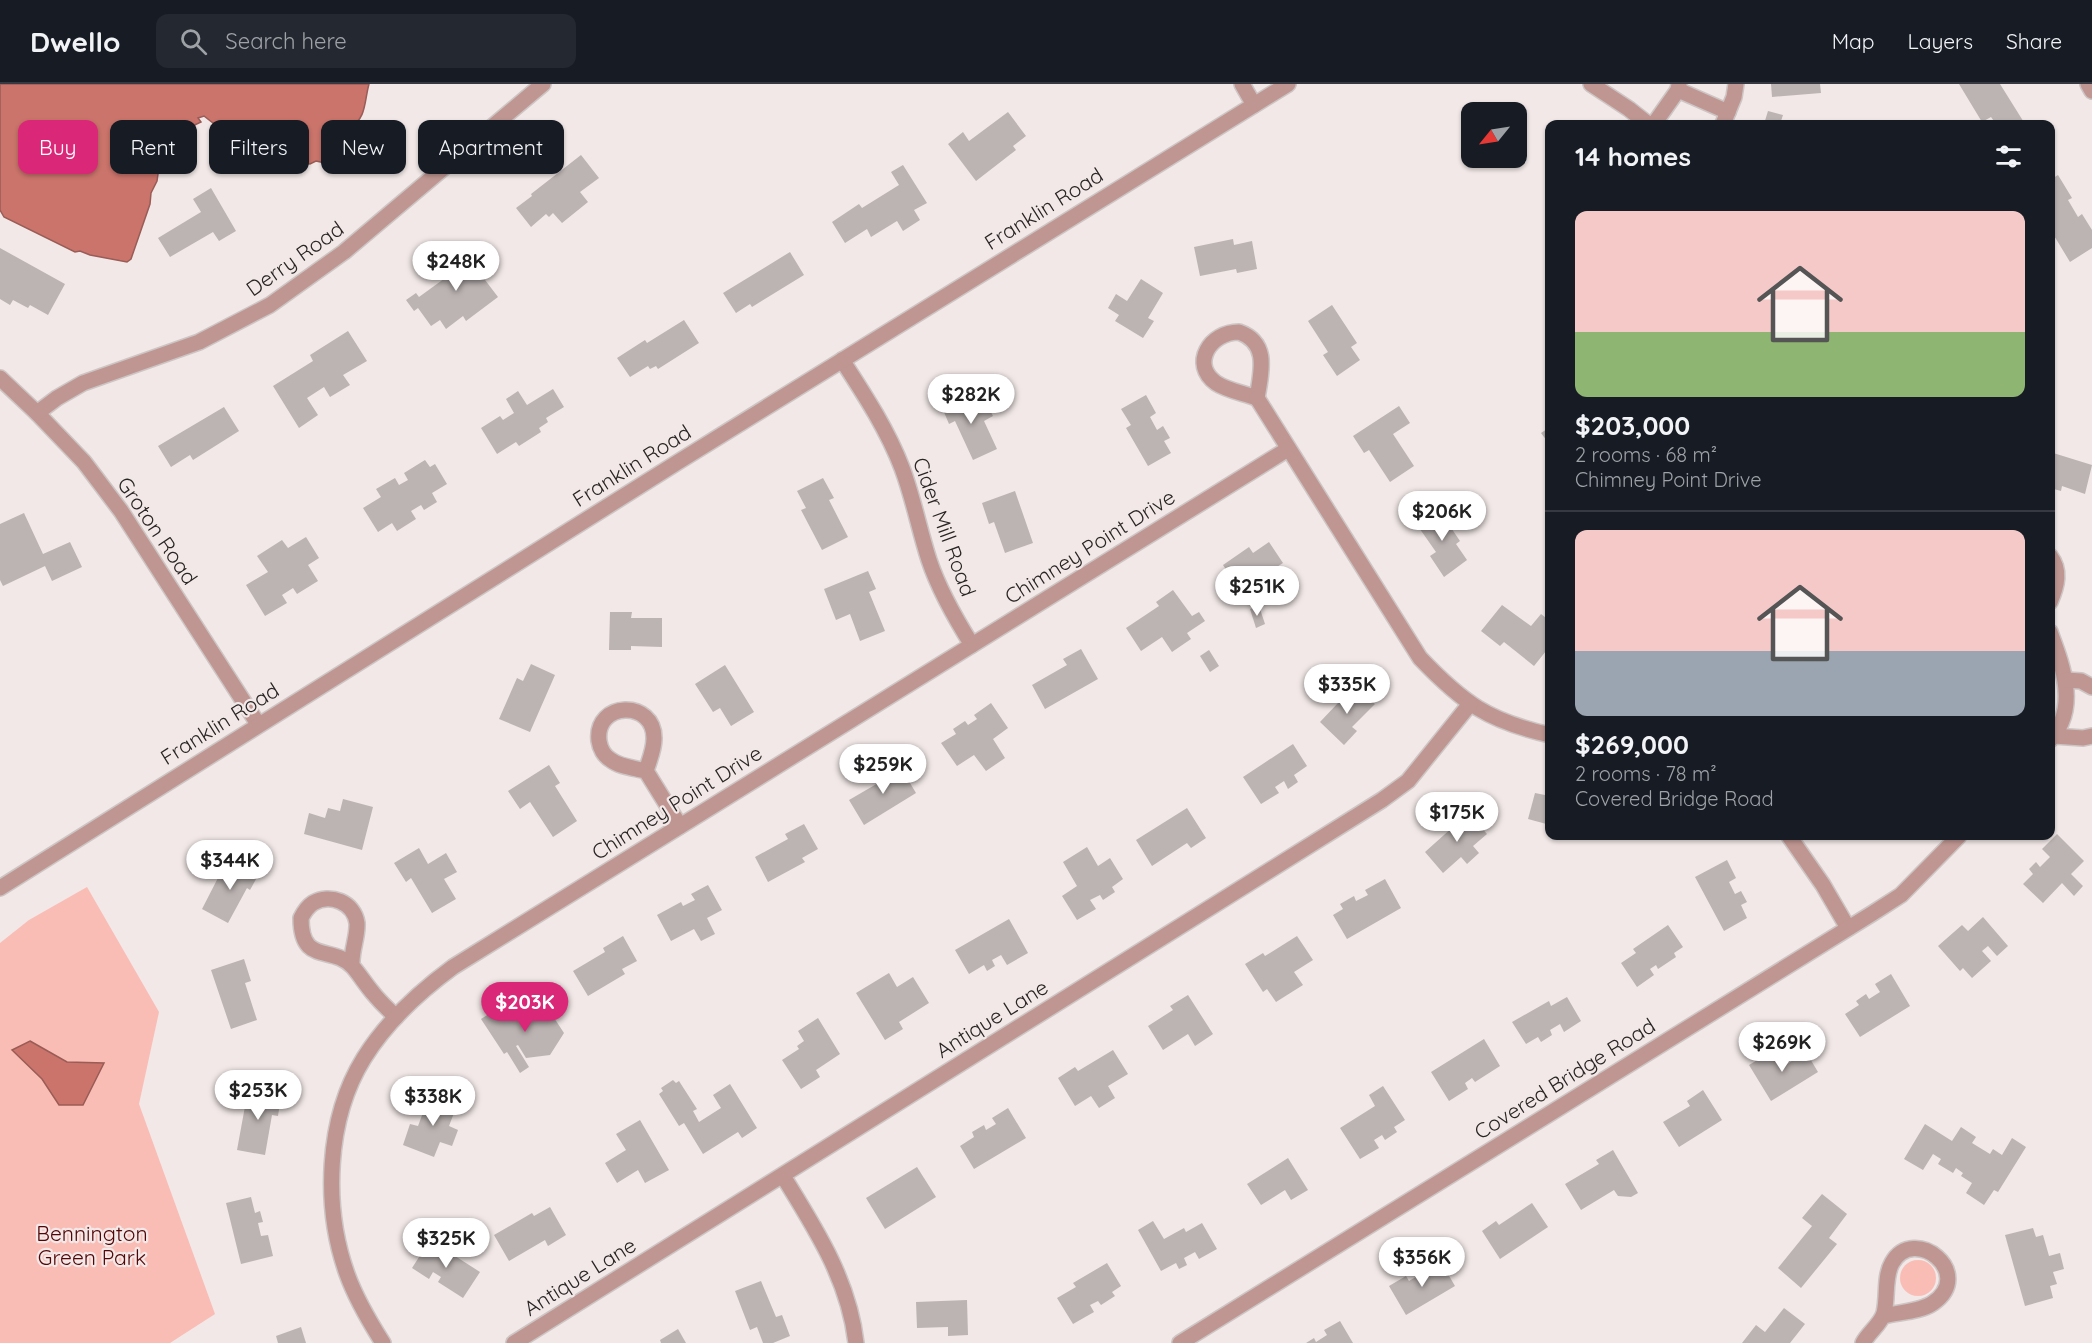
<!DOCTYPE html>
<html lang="en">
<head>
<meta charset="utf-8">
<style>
  body { margin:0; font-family:Quicksand,sans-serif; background:#242831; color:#f1f3f6; height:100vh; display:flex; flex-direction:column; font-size:22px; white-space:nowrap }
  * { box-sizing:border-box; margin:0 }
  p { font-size:20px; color:#9ea1a6 }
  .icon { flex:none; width:33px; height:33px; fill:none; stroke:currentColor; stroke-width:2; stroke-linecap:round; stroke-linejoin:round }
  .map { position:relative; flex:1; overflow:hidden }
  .side { position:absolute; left:1545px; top:36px; width:510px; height:720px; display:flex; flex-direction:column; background:#171b24; border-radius:12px; box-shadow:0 2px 4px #0004 }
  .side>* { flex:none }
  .guide { position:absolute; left:18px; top:36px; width:570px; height:54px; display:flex; gap:12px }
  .needle { width:39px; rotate:240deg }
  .controls { position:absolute; left:1461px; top:18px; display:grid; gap:12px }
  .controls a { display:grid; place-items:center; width:66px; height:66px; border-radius:12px; background:#171b24; box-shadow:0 2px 4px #0004; font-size:30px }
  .price { position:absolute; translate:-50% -51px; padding:0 14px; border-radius:21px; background:#fff; color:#222; font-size:20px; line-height:39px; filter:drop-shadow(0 2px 3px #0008) }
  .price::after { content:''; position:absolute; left:50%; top:36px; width:18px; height:14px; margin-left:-9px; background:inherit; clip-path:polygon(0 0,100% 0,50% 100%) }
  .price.current { background:#db2777; color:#fff }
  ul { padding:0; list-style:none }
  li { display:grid; align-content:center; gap:12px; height:318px; padding:0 30px }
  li+li { border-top:2px solid #363941 }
  li span { display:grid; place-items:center; height:186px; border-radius:12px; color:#555 }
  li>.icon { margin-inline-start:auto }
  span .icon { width:108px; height:108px; fill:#fffc; stroke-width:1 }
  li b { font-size:26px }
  h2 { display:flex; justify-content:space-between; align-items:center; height:72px; padding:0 30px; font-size:26px }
  .chip { padding:0 21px; border-radius:12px; background:#171b24; box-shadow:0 2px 4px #0004; font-size:21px; line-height:54px }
  .chip.current { background:#db2777; color:#fff }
  header { display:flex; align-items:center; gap:36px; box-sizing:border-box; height:84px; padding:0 30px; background:#171b24; border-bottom:2px solid #363941 }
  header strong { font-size:28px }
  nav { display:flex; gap:33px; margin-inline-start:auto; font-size:21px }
  .search { width:420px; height:54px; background:#242831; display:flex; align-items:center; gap:15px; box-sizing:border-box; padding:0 21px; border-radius:12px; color:#9ea1a6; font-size:22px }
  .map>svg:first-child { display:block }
  .green { fill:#fabdb5 }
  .water { fill:#ca746b; stroke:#9a5c56; stroke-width:1.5 }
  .building { fill:#bcb4b3 }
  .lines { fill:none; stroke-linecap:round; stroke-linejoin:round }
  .minor-casing { stroke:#cdc5c4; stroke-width:18 }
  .minor { stroke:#bf9691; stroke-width:15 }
  .labels { text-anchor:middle; stroke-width:4.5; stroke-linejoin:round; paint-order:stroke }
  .street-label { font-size:21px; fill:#292525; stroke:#f1e8e7 }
  .park-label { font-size:21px; fill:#550406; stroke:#f1e8e7 }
</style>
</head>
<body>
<header>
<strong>Dwello</strong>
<div class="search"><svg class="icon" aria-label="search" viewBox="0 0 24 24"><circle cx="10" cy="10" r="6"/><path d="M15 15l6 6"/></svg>Search here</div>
<nav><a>Map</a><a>Layers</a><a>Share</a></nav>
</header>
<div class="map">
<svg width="2092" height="1259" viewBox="0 0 2092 1259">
  <rect width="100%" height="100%" fill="#f1e8e7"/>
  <!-- green -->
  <g class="green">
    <polygon points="87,803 159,928 139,1020 215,1230 170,1259 0,1259 0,859 29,836"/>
    <circle cx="1918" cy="1194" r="18"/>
  </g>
  <!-- water -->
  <g class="water">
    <path d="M 0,0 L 369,0 C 364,18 367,33 350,44 L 343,41 L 343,48 L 334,60 L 339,62 L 329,66 L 334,81 L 316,77 L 310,80 L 297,78 L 287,82 L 277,79 L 245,40 L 228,38 L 213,39 L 204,32 L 198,34 L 201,38 L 176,50 L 168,62 L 158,67 L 159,83 L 157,97 L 151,109 L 150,120 L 131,175 L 127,178 L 90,171 L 80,167 L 75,168 L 4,133 L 0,126 Z"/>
    <polygon points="30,957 67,978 104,979 83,1021 59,1021 42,995 12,966"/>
  </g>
  <!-- building -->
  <g class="building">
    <polygon points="1771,0 1820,0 1821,9 1772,13"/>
    <polygon points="1959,0 2000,0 2025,40 1996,40 1991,33 1982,38"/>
    <polygon points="1768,27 1783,31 1781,37 1792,40 1764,40"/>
    <polygon points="1008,28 1026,52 1013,62 1016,66 976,97 948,60 963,48 969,57"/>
    <polygon points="581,71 599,94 580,108 588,118 562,139 553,129 549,133 546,130 531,143 516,124 532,112 531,110"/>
    <polygon points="903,81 927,119 914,126 920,136 903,147 897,137 871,153 867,145 845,159 832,138 859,120 862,124 899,101 891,88"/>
    <polygon points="2058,91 2072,114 2068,116 2078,133 2082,130 2092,146 2092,164 2070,178 2050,145 2050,96"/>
    <polygon points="211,104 236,147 219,157 213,148 170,173 158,154 201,128 193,115"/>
    <polygon points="1233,155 1234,161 1252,157 1257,185 1237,189 1236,185 1200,192 1194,163"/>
    <polygon points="466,162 486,189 482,192 498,213 466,237 463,232 446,245 440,236 431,242 418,224 414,227 406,216 416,209 419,213 452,189 444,178"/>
    <polygon points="0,164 65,200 48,231 30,221 28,224 13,216 10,221 0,215"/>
    <polygon points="790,168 804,191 752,223 750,220 736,229 723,209"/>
    <polygon points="1141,195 1163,209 1148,234 1154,237 1143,254 1115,237 1119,231 1108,224 1116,210 1127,217"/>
    <polygon points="1332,221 1357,259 1351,263 1360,276 1337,292 1323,271 1328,268 1308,237"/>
    <polygon points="684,236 699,259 658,285 656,282 650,285 648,282 630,293 617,274 645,256 647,259"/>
    <polygon points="348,247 367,277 343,291 350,301 330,313 324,303 307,314 318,331 299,344 273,302 313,277 310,271"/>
    <polygon points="553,305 564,323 546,334 548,338 539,344 541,348 519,362 516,358 497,370 481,344 500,332 503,336 514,329 506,315 518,307 527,321"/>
    <polygon points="964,310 972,327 987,320 993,332 984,337 997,365 973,376 955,337 949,340 941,321"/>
    <polygon points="1146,311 1156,329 1150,333 1157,346 1163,342 1170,354 1164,357 1171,369 1148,382 1126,344 1131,341 1121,325"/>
    <polygon points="1399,322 1410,339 1393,350 1414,382 1390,398 1369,366 1364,369 1353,352"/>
    <polygon points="224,323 239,347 193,376 190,371 171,383 158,362"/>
    <polygon points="1550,343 1550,361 1541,349"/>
    <polygon points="2050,368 2092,381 2085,410 2062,402 2061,407 2050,404"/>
    <polygon points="425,376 430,383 435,380 447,400 432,409 437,418 424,426 421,421 411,427 416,435 397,447 392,439 378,448 363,424 381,413 376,405 395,394 399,401 408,396 404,389"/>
    <polygon points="823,394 834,414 829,416 848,453 822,466 801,426 806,424 797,407"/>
    <polygon points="1015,407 1033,459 1005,469 994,438 989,440 982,419"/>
    <polygon points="1437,423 1460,457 1456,460 1467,476 1444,493 1430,472 1436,468 1415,438"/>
    <polygon points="24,429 43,470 70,458 82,483 52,497 45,482 3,502 0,496 0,440"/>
    <polygon points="306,453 319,474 308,481 318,497 297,510 293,504 282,511 287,519 265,532 246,501 268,488 257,472 282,456 288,464"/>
    <polygon points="1269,458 1283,479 1240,507 1223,481 1249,463 1253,469"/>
    <polygon points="868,487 876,505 869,508 885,547 860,557 850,530 836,536 824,505"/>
    <polygon points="1173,506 1192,532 1199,528 1205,537 1187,549 1191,555 1172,568 1162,553 1141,567 1126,544 1159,522 1156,518"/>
    <polygon points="1502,521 1531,542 1541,530 1550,537 1550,562 1534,582 1504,558 1500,562 1481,547"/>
    <polygon points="1259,522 1265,540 1256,544 1250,525"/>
    <polygon points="610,528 632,528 631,534 662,534 662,563 631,562 631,566 609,566"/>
    <polygon points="1081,565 1098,595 1045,625 1032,601 1067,581 1063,575"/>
    <polygon points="1209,566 1219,582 1210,588 1200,572"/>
    <polygon points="531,580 555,591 530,648 499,635 517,594 523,597"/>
    <polygon points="725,581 754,628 731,642 720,624 713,628 695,600"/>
    <polygon points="1355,601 1375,620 1352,643 1357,647 1344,661 1320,638"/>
    <polygon points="991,619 1008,644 993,655 1005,674 986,687 974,671 957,682 941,659 956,650 953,645 965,637 968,641 977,635 974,631"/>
    <polygon points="1293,660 1307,682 1294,691 1298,698 1288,705 1284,697 1275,703 1279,709 1261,720 1243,693"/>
    <polygon points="898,679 916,709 864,741 849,716 880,698 876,692"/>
    <polygon points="549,681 560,699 555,702 577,737 553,753 530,718 520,725 508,707"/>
    <polygon points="1535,709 1550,712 1550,741 1528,735"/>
    <polygon points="343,715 373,723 362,766 304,750 309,729 325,734 328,724 340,727"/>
    <polygon points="1187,724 1206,754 1191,764 1187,759 1152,782 1136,756"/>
    <polygon points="1465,725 1487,750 1473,762 1479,769 1467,780 1461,773 1443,789 1425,768 1454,742 1451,738"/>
    <polygon points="804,740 818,765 802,774 805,778 768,798 755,773 788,755 785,750"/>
    <polygon points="2057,750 2084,777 2071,790 2083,802 2074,812 2062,799 2043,819 2023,800 2033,790 2029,785 2036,778 2040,783 2050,773 2042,765"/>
    <polygon points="1087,763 1098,782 1110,774 1123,795 1112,803 1115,808 1103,816 1100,811 1090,816 1096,825 1077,836 1062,812 1077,802 1063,778"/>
    <polygon points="419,764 428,780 446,769 457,788 444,795 456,815 432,829 411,794 406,798 394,779"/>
    <polygon points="236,775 260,788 250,806 247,804 228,839 202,825 220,790 226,794"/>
    <polygon points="1727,776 1736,794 1729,798 1735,810 1741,807 1747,818 1741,821 1747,834 1724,847 1695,793"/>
    <polygon points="1385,795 1401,824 1347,855 1333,831 1343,825 1340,820 1354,812 1356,817 1368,811 1365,806"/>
    <polygon points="708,801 722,826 707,834 715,850 701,857 694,845 671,857 657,831 681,818 683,822 695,816 691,810"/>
    <polygon points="1983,833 2008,862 1997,872 1988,862 1982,867 1991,877 1972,894 1963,884 1960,887 1938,862 1962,841 1968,847"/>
    <polygon points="1009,835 1028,869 1007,881 1001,871 992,876 995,882 987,887 984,881 969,890 955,866"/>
    <polygon points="1668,841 1683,863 1674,869 1676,873 1658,885 1656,881 1650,885 1654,891 1637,903 1621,879 1636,869 1633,865"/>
    <polygon points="623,852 637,877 622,885 625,890 588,912 573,887 605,868 603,864"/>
    <polygon points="1297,852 1313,876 1294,888 1303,901 1276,918 1267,905 1263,908 1245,880 1263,869 1265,872"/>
    <polygon points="244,875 251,897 245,899 257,936 231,945 211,886"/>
    <polygon points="889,889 897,903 913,893 929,919 899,938 903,945 885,956 856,909"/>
    <polygon points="1891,890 1910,922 1860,953 1845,930 1859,921 1856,917 1866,910 1869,915 1880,908 1875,900"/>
    <polygon points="1188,911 1213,950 1195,962 1188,950 1163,966 1148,942 1173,926 1170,922"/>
    <polygon points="1567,913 1581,937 1564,948 1560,940 1550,946 1552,951 1541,958 1538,953 1526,960 1512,938 1549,917 1551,922"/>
    <polygon points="541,914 564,949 550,971 526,974 518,961 516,962 529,983 520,989 507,968 504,970 481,935 498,924 507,937"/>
    <polygon points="818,934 840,970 816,986 820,993 801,1005 782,976 799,965 797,962 804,957 798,947"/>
    <polygon points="1484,955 1500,982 1475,998 1472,994 1465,999 1468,1005 1449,1017 1431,988"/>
    <polygon points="1113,966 1128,990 1108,1002 1115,1014 1099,1024 1091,1012 1075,1022 1058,994 1075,983 1078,987"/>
    <polygon points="1774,966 1784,982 1806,968 1818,988 1771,1017 1749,981"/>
    <polygon points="673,996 676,999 679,997 697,1025 693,1027 699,1038 721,1024 713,1011 730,1000 757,1044 742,1054 738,1048 703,1070 684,1039 679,1042 659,1010 663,1007 661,1004"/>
    <polygon points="1383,1002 1405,1036 1394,1043 1397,1048 1385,1056 1382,1051 1374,1056 1379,1064 1360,1075 1340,1044 1375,1022 1369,1011"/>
    <polygon points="248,1006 281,1012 278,1032 272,1031 265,1071 237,1066"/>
    <polygon points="1703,1006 1722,1036 1679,1063 1663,1038 1690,1022 1687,1017"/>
    <polygon points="430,1010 457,1021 449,1042 458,1046 452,1062 440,1058 434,1073 403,1061 410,1040 418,1042"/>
    <polygon points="1008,1024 1026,1054 974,1085 960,1062 974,1053 972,1048 984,1041 986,1046 996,1040 992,1034"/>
    <polygon points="640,1036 669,1086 645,1099 638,1086 617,1099 605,1079 626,1066 616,1050"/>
    <polygon points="1925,1040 1952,1057 1961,1043 1976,1053 1972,1059 1990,1070 1993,1065 2002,1071 2012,1054 2026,1063 1998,1108 1994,1106 1984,1121 1966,1109 1972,1099 1961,1092 1963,1089 1956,1084 1953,1089 1938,1080 1941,1075 1933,1070 1923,1086 1904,1075"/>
    <polygon points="1613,1066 1638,1109 1631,1113 1618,1112 1614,1106 1581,1126 1565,1100 1599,1080 1596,1076"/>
    <polygon points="1288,1074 1308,1106 1291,1116 1285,1106 1261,1121 1247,1100"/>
    <polygon points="917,1083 936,1113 885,1145 866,1114"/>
    <polygon points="1822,1110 1847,1130 1829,1154 1837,1160 1801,1204 1778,1184 1812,1142 1802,1134"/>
    <polygon points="251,1113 255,1129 260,1127 263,1138 258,1139 261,1152 268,1151 273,1172 241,1180 226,1119"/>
    <polygon points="1532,1119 1548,1143 1500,1175 1482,1147 1496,1137 1499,1141"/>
    <polygon points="550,1123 566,1151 548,1162 545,1156 509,1177 494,1151 532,1129 534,1132"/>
    <polygon points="1153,1137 1164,1155 1184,1144 1186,1148 1202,1139 1217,1165 1199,1175 1195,1168 1184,1174 1187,1181 1179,1185 1176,1179 1161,1187 1138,1146"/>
    <polygon points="2033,1144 2036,1153 2043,1151 2049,1172 2060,1169 2064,1185 2053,1188 2057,1200 2050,1202 2053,1214 2025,1222 2005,1151"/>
    <polygon points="430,1156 480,1188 463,1214 438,1198 441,1193 433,1188 429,1195 412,1184"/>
    <polygon points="1441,1178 1455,1202 1406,1231 1389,1202 1406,1192 1409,1197"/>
    <polygon points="1107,1179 1121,1202 1112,1208 1115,1212 1101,1221 1098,1217 1090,1221 1094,1228 1073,1240 1057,1214 1076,1203 1073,1199"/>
    <polygon points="761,1197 776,1233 782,1231 790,1252 773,1259 763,1259 757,1243 750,1246 735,1207"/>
    <polygon points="967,1216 968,1251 948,1252 948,1243 917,1244 916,1218"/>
    <polygon points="1784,1224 1805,1240 1790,1259 1742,1259 1756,1241 1765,1248"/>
    <polygon points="1340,1237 1353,1259 1306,1259 1314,1254 1316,1258 1327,1251 1324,1246"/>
    <polygon points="301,1243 306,1259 278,1259 276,1252"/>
    <polygon points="678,1245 686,1259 661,1259 660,1256"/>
  </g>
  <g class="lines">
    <!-- minor casing -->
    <g class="minor-casing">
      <g id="minor">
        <polyline points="1242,0 1254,21"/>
        <polyline points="1591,0 1629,25 1648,40"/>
        <polyline points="2088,0 2092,7"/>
        <polyline points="1678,6 1728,28"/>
        <polyline points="1654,40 1678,6 1679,0"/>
        <polyline points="1723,40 1734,13 1736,0"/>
        <path d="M 1239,248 C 1270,259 1261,289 1257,314 C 1244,309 1228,307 1216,299 C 1190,280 1210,248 1239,248 Z"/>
        <path d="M 842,276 C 864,310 887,345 902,384 C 913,413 919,445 929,476 C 939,506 955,534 972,561"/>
        <polyline points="0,294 37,329 84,378 121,427 258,640"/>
        <path d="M 1257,314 L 1420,574 C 1463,619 1488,637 1550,651"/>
        <polyline points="37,329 57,314 83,299 199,258 270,221 344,168 543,0"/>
        <path d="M 2050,472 C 2061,486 2057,502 2050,518"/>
        <path d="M 2050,548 C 2063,583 2079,624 2050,656"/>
        <polyline points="2066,596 2081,597 2092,603"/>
        <polyline points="2054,652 2083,654 2092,652"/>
        <path d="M 646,687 C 635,684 620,683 611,676 C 604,672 600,664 599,657 C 594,617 655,615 654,655 C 654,666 649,677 646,687 L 680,742"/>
        <polyline points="1789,752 1823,801 1848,844"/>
        <polyline points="0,804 678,378 1288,0"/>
        <path d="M 352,881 C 351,867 358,852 357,839 C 354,818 330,809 313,819 C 307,823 304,828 301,834 C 301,882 332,860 353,883 C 360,891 366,901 373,909 C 380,918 388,925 396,933"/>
        <path d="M 783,1092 C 815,1144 849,1196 856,1259"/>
        <path d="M 383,1259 C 369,1237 356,1215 347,1190 C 323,1123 326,1035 364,974 C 387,937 419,908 453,883 L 1288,365"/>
        <polyline points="514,1259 1382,716 1408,697 1470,620"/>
        <polyline points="1180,1259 1873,829 1901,811 1959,752"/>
        <path d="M 1863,1259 C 1868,1249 1881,1240 1884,1229 C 1888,1213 1884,1193 1892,1179 C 1914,1140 1976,1189 1933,1219 C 1920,1228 1898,1228 1884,1232"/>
      </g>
    </g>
    <!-- minor -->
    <use href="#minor" class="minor"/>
  </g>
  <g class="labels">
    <!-- street labels -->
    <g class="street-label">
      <text transform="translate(1044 125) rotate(-32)" y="7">Franklin Road</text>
      <text transform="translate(295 175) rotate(-35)" y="7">Derry Road</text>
      <text transform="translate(632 382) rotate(-32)" y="7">Franklin Road</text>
      <text transform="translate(944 443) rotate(70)" y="7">Cider Mill Road</text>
      <text transform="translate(157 447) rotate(56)" y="7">Groton Road</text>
      <text transform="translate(1090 463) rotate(-32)" y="7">Chimney Point Drive</text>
      <text transform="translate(220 640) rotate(-32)" y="7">Franklin Road</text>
      <text transform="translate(677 719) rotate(-32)" y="7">Chimney Point Drive</text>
      <text transform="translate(992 935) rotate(-32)" y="7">Antique Lane</text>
      <text transform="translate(1565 995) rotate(-32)" y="7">Covered Bridge Road</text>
      <text transform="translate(580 1193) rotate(-32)" y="7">Antique Lane</text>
    </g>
    <!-- park labels -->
    <g class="park-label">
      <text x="92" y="1157">Bennington<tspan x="92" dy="24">Green Park</tspan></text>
    </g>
  </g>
</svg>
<div class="controls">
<a><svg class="needle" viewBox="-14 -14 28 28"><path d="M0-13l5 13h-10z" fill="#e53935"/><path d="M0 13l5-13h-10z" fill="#9ea1a6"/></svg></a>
</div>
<b class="price" style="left:456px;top:208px">$248K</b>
<b class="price" style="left:971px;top:341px">$282K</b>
<b class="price" style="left:1442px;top:458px">$206K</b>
<b class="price" style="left:1257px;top:533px">$251K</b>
<b class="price" style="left:1347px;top:631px">$335K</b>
<b class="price" style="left:883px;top:711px">$259K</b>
<b class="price" style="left:1457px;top:759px">$175K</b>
<b class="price" style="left:230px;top:807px">$344K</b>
<b class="price current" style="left:525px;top:949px">$203K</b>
<b class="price" style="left:1782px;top:989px">$269K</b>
<b class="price" style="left:258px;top:1037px">$253K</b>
<b class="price" style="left:433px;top:1043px">$338K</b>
<b class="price" style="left:446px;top:1185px">$325K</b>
<b class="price" style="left:1422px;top:1204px">$356K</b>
<div class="guide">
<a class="chip current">Buy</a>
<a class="chip">Rent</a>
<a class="chip">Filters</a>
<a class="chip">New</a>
<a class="chip">Apartment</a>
</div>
<section class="side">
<h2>14 homes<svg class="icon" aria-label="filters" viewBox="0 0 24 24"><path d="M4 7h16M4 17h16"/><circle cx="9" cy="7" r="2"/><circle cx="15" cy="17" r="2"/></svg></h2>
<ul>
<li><span style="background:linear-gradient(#f6c9c9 65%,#8fb573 0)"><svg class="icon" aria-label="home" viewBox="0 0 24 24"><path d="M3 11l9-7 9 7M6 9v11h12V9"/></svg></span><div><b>$203,000</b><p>2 rooms · 68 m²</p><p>Chimney Point Drive</p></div></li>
<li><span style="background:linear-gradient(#f6c9c9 65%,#9aa5b1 0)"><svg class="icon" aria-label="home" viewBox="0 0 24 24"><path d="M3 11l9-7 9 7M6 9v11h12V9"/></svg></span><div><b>$269,000</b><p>2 rooms · 78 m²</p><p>Covered Bridge Road</p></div></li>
</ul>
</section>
</div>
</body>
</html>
